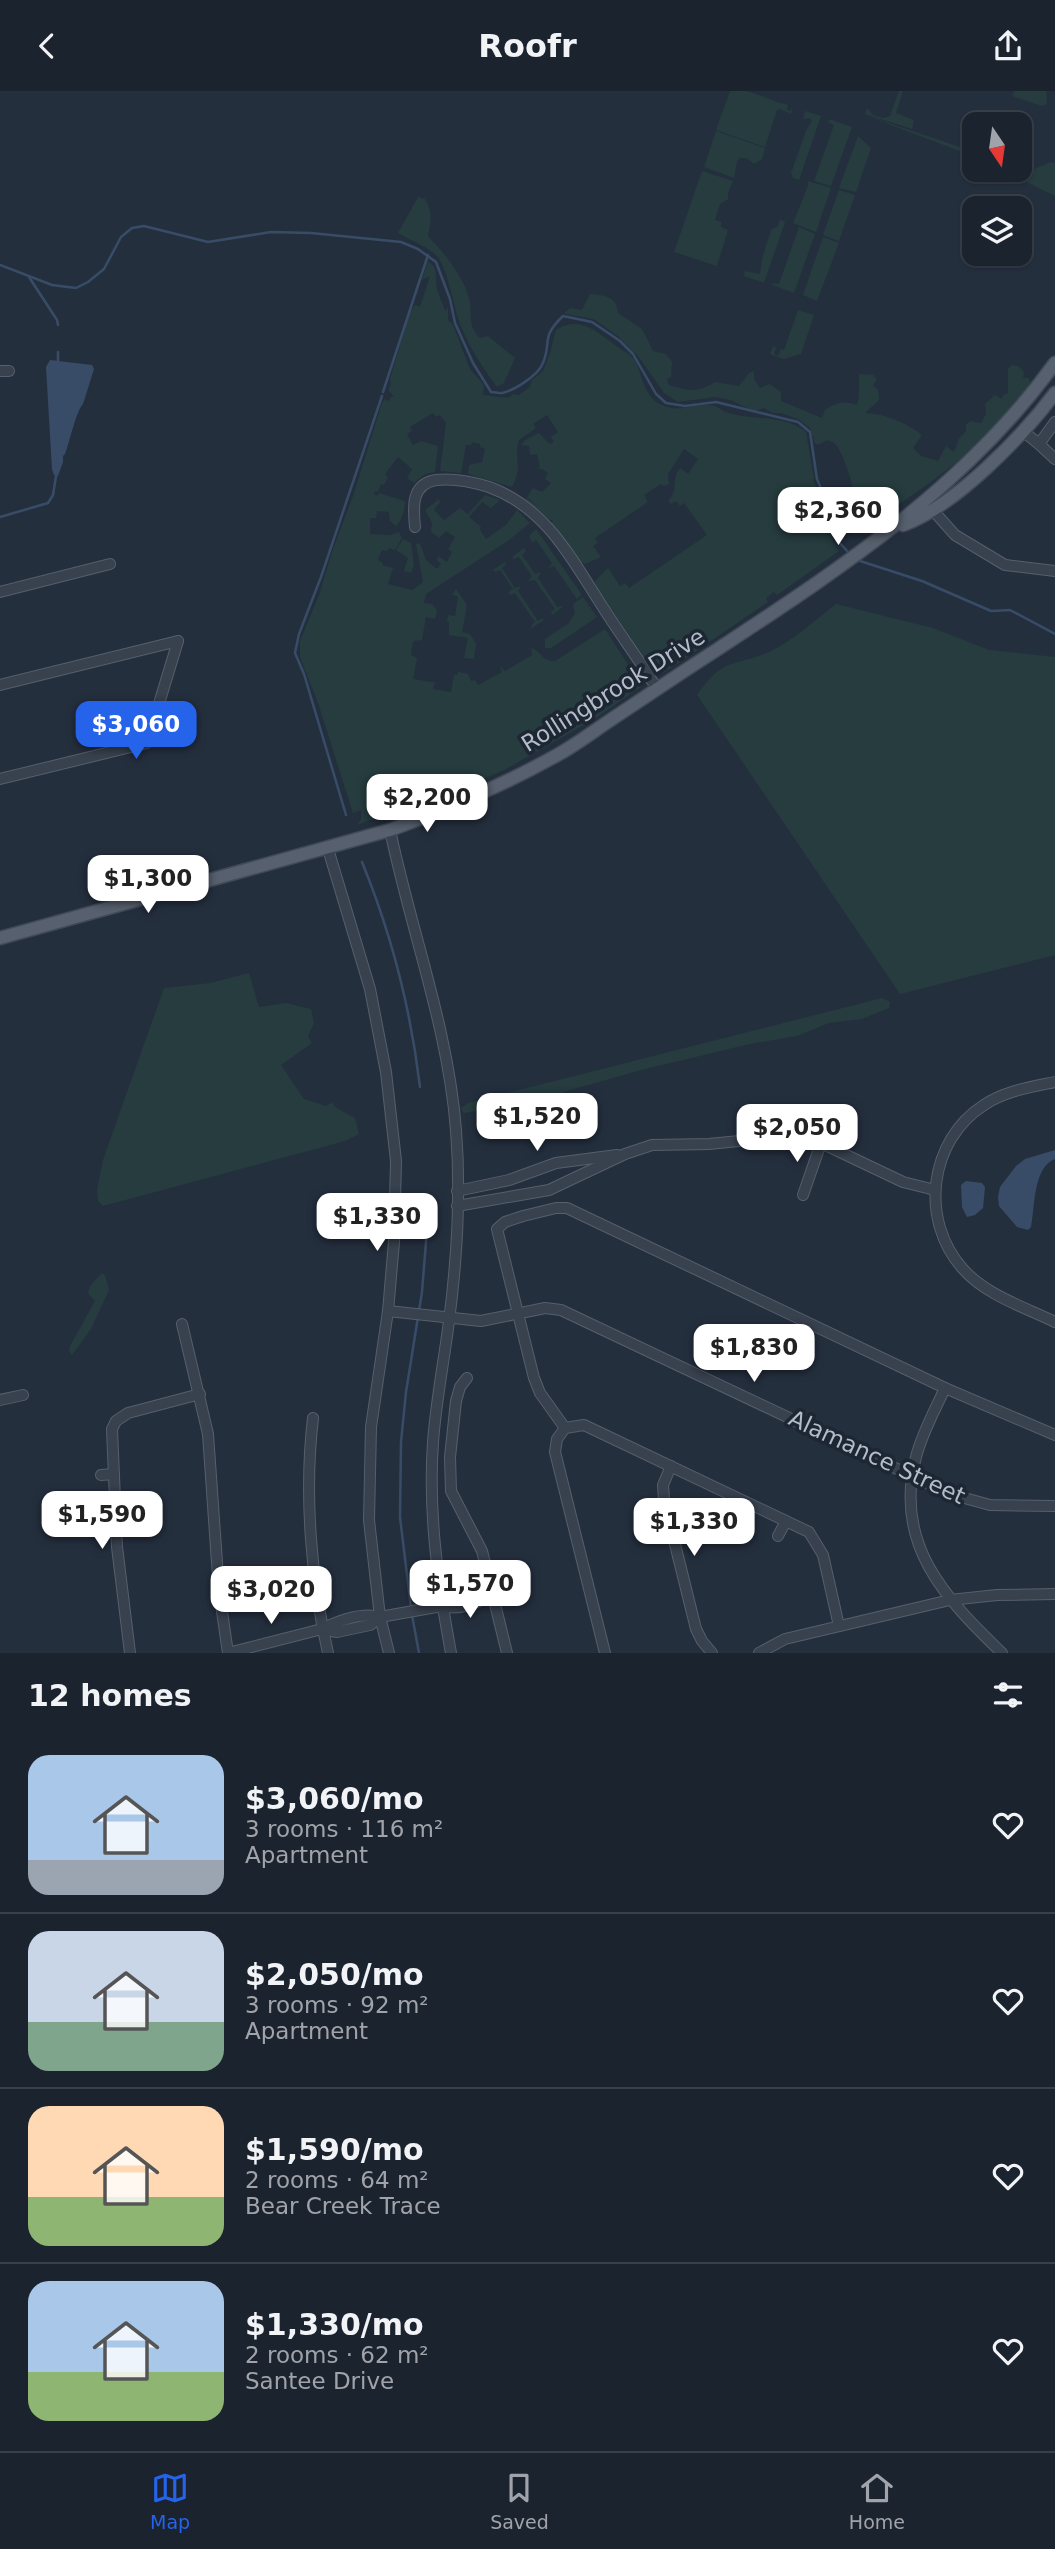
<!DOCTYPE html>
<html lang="en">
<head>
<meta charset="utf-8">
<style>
  body { margin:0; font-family:"DejaVu Sans",sans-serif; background:#282f3a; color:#f1f3f6; height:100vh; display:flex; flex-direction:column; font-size:26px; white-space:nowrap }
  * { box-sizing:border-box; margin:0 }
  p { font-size:23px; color:#a0a4aa }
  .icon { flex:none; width:38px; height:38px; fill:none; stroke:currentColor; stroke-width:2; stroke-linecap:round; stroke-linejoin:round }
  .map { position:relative; height:1562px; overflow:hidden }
  .details { display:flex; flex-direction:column; background:#1b232e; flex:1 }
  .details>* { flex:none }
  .needle { width:46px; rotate:167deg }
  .fabs { position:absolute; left:962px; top:21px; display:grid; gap:14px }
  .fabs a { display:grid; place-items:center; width:70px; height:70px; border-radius:14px; background:#1b232e; box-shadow:0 2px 5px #0004,0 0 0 2px #39404a; font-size:35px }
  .price { position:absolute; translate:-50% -60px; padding:0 16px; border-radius:14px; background:#fff; color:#222; font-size:23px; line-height:46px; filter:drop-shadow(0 2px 4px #0008) }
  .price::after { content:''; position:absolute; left:50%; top:42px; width:21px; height:16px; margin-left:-10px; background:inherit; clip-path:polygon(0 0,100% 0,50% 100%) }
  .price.selected { background:#2563eb; color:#fff }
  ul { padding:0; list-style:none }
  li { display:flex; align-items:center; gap:21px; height:175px; padding:0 28px }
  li+li { border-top:2px solid #39404a }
  li span { display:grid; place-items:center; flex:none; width:196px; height:140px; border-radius:21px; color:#555 }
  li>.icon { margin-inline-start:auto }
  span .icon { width:84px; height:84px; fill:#fffc; stroke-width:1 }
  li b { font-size:30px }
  h2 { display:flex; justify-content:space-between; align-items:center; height:84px; padding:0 28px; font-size:30px }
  header { display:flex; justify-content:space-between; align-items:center; height:91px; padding:0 28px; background:#1b232e; font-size:32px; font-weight:600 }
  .tab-bar { display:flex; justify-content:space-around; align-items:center; height:98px; border-top:2px solid #39404a; background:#1b232e; font-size:19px; color:#a0a4aa }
  .tab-bar a { display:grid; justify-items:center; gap:4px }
  .tab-bar .selected { color:#2563eb }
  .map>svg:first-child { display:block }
  .green { fill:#263c3f }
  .water { fill:#394c67 }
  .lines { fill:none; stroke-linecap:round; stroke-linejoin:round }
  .stream { stroke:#394c67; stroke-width:2.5 }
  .minor-casing { stroke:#565f6c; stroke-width:12 }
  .major-casing { stroke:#414a57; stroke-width:15 }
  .minor { stroke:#38414e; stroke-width:10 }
  .major { stroke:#56606e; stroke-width:12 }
  .labels { text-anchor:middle; stroke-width:7; stroke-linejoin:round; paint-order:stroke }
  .street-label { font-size:23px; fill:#b4bcc9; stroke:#1d2633 }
</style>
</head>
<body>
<header><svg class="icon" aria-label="back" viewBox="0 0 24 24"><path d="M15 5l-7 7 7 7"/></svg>Roofr<svg class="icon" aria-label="share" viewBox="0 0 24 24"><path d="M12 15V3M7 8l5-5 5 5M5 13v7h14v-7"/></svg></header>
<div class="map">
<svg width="1055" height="1562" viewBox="0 0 1055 1562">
  <rect width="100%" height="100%" fill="#242f3e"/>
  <!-- green -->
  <g class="green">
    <polygon points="730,0 747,0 775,10 776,12 777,11 788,14 787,19 790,20 793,16 791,23 780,18 777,19 765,56 716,39"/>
    <polygon points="899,0 903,0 896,22 914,29 912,38 865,23 867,17 873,24 883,27 890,25"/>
    <polygon points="1014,0 1046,0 1047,13 1042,15 1012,5"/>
    <polygon points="805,20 821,25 799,89 793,87 791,82 806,40 812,30 810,27 803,28"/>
    <polygon points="865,24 975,61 975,66"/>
    <polygon points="829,28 852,36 831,95 814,90 834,34 828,31"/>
    <polygon points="716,40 765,57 762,68 754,73 747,67 740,67 737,71 734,87 704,76"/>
    <polygon points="858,45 871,57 856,101 839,97"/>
    <polygon points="1051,71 1055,72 1055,105 1027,91 1030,80"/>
    <polygon points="702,80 733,90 728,102 728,108 720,113 715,129 721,131 721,136 728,139 717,175 674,161"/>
    <polygon points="808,90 831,97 816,141 793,132 808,95"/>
    <polygon points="839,99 855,104 839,150 823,144"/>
    <path d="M 418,106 L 425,108 C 433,121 431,131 428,145 C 445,163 465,187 470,211 C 472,225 468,236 480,247 L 488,245 L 515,267 L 504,292 L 497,296 C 483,277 470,258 461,235 C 454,219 448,176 436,164 C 426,155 410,149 398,142 Z"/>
    <polygon points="780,128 785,131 764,192 744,185 745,180 760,183 762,168 771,139 778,135"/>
    <polygon points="799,136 815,143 794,202 772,194 773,192 779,193"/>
    <polygon points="823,146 839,152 817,210 803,204"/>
    <path d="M 428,170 C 437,177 436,180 436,191 C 436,200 443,212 445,220 L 448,217 L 448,229 L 453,234 L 470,278 L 484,294 L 483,304 L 508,307 L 513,303 L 519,304 L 530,296 L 532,289 L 543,280 L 550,262 L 556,239 C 579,224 596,240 615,254 C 621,259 632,263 636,271 C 642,285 645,304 658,312 C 678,323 688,314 709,314 C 718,314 721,320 729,322 C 755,330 784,323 806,341 L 814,388 L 813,390 C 827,411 824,440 839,460 L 777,504 L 774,501 L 766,507 L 768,511 L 665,581 L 661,583 L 662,580 L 658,582 L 653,579 L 597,497 L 595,490 L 608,477 L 620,495 L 625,492 L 629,497 L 707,444 L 684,412 L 680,415 L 676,410 L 671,413 L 668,410 C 679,400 671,387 680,377 L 688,383 L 698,368 L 684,358 L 668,383 L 669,393 L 664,395 L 661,393 L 644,404 L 648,411 L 595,447 L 598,452 L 593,455 L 601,466 L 585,473 L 579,470 L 551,431 L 553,429 L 550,429 L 525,408 L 527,407 L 536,414 L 527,406 L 533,397 L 542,401 L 551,392 L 545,388 L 548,382 L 542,378 L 538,378 L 540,376 L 537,363 L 530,364 L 529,355 L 521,354 L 525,349 L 539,342 L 550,353 L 554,351 L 551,346 L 558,341 L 547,324 L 533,333 L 536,337 L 519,349 C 513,370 524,373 512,396 L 468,383 L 469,374 L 482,371 L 485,358 L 480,356 L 480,353 L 472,351 L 471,354 L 466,354 L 461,382 L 440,380 L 446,332 L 440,324 L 436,326 L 433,322 L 410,336 L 412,340 L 407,343 L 413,354 L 421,350 L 438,355 L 435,381 L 425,383 L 414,392 L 407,387 L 412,378 L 398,366 L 385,383 L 388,386 L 384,394 L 381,393 L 378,401 L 375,400 L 374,403 L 377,405 L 379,402 L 405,410 C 405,419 402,429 396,435 L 390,430 L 389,421 L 377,420 L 376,427 L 370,427 L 370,443 L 391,444 L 399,441 L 402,447 L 395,459 L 389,457 L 387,460 L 382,459 L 378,469 L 383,472 L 382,474 L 393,477 L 388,493 L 412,499 L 423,491 L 416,453 L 420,452 L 426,469 L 437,478 L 441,473 L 437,469 L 438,465 L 447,471 L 452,461 L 448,458 L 455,446 L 446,440 L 439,447 L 431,441 L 432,432 L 425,419 L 439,408 L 440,411 L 434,419 L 444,429 L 460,417 L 468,423 L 485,404 L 500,409 L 491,417 L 482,411 L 469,426 L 481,436 L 480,439 L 486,448 L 506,434 L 517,419 L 530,432 L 509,449 L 426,503 L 424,512 L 432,513 L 437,519 L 435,528 L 426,526 L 422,549 L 413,550 L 411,564 L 417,567 L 413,588 L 437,592 L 434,593 L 433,598 L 451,601 L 454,584 L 457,584 L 458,581 L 468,583 L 471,590 L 475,589 L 478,594 L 502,581 L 500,575 L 505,580 L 532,564 L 531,557 C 541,559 542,571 555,570 L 605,538 L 642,595 L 596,627 L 504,679 L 396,725 L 392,721 L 357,734 L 361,728 L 361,719 L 353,722 L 318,612 L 300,566 L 300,550 L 319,504 L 333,458 L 353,405 L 382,312 L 385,308 L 389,310 L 391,306 L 394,306 L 388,299 L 391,293 L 390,288 L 410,221 L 415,214 L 420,216 L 430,185 L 422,189 Z"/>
    <path d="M 590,203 C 605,204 617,206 618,222 L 642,238 L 653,260 L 666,263 L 672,271 L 671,286 L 667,288 L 669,294 C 688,300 698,302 715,291 L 739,295 L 749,282 L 754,280 L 754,288 L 760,297 L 770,293 L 781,301 L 781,310 L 822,327 L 825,319 C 836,312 844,309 857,314 L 859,305 L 859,283 L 873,284 L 877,288 L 873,295 L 878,299 L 879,309 L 865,322 C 886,323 904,331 922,344 L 913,357 L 921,365 L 938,370 L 946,355 L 954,361 L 959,348 L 966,340 L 966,333 L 971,330 L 981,332 L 986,323 L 985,313 L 995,304 L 1002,308 L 1003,304 L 1008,302 L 1008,278 L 1011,274 L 1018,275 L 1024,281 L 1023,287 L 1029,287 L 1030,292 C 995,348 937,388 883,424 L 860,407 L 854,406 C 855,397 843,363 837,355 C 833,351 833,351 827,349 L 820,353 L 815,353 L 810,337 L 798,328 L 781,322 L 773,322 L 764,317 L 756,320 L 749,318 L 731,309 L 715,306 L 678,311 L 664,302 L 638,265 L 619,246 L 594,228 L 565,223 L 565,221 L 571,217 L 582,219 Z"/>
    <polygon points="798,219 814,224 801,263 784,268 770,263 773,255 776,257 774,263 778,265 781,258 784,259"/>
    <polygon points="536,438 582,504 577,508 554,475 548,477 552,472 536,449 532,452 529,445"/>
    <polygon points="403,448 411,452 414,474 411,482 404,480 408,467 396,459"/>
    <polygon points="524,457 526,460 522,464 535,483 541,481 538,487 557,516 564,515 552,524 551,521 555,518 535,489 528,490 532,485 519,466 514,468 512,466"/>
    <polygon points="505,471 506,473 502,477 515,497 521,495 518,500 538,530 542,527 544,529 532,537 531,535 535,531 515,502 510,504 508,502 513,498 500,479 495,481 493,479"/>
    <polygon points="456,498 467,514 462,541 470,543 476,553 474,568 464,567 468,547 449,544 449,531 447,530 448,524 455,525 458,505 452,504"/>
    <polygon points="583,506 597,526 551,557 545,557 545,548 569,532 575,522 573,513"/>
    <path d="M 836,513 L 933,537 L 989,559 L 1055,566 L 1055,864 L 900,903 L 697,604 C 725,565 731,577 769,561 C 793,550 815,529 836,513 Z"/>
    <polygon points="249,882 259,916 286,912 311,918 314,932 308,945 312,952 281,974 304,1008 326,1015 332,1011 335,1016 355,1027 359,1043 345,1050 103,1115 98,1110 97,1099 103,1069 164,897 210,892"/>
    <polygon points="882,907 890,911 889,917 862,928 829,932 797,945 750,953 641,979 511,1016 463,1022 461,1017 468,1012"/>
    <polygon points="102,1182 105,1184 109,1199 91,1238 72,1264 69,1260 70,1255 95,1210 88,1202 90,1195"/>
  </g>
  <!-- water -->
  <g class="water">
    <path d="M 50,269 L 92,274 L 94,278 L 83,313 C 76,320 70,350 65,363 L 63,365 L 63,371 L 58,385 L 54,384 L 52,378 L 46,276 Z"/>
    <path d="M 1055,1059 L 1055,1068 C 1033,1076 1035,1116 1031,1136 L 1028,1139 L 1017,1136 L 999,1115 L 998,1106 L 1000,1096 L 1016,1075 L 1025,1068 Z"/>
    <polygon points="966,1090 982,1092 985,1096 983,1117 975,1124 967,1126 962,1116 961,1094"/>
  </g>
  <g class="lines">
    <!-- stream -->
    <g class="stream">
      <path d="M 0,174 L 52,194 L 76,197 L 88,191 L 104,178 L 121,146 L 132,137 L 144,135 L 208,151 L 271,141 L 311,142 L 401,151 L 418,158 L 436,171 L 450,208 L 455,232 L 473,272 L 491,301 C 494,301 498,302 502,302 C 513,300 537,285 542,274 C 553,251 539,248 563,225 L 592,231 L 620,250 L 633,263 L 656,303 L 666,312 L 685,315 L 716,311 L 798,331 L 810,341 L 817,388 L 829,416 L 837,449 L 849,462"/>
      <polyline points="29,186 57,229 58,234"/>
      <polyline points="58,261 58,270"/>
      <polyline points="383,301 428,164"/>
      <polyline points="0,426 48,412 53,404 56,385"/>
      <polyline points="857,469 922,490 991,520 1010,519 1055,543"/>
      <polyline points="346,724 304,583 295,562 299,543 321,486 382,305"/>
      <path d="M 362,771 C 391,842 411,920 420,996"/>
      <polyline points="411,1517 400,1426 401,1351 406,1301 422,1201 428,1126"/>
      <polyline points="412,1524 419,1562"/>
    </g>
    <!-- minor casing -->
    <g class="minor-casing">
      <g id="minor">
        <polyline points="0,280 9,280"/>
        <polyline points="1024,341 1039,353 1055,331"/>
        <polyline points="1039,353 1055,368"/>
        <polyline points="930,416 955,444 1005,474 1055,480"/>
        <path d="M 415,436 C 413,416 411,393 436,389 C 454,387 473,391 489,396 C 547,417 572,469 604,518 C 621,545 641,571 657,598"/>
        <polyline points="0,501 110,473"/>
        <polyline points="0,594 178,550"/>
        <polyline points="0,688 147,652 178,550"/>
        <path d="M 390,739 C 411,840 448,936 456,1039 C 461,1102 457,1168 449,1230 C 444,1270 436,1310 433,1351 C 428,1422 438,1492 451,1562"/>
        <polyline points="328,758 370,898 386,981 396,1070 394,1151 388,1220 371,1336 369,1429 380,1526 389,1562"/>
        <path d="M 1055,991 C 1031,996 1005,1000 984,1014 C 929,1049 919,1129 963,1178 C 986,1204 1024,1216 1055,1231"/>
        <polyline points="457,1100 509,1089 556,1072 617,1064"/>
        <polyline points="803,1104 821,1052"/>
        <polyline points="457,1115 549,1099 625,1063 652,1054 709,1053 779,1046 806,1047 821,1052 903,1091 935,1099"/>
        <polyline points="388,1220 481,1230 545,1217 561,1219 950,1403 990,1414 1055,1415"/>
        <polyline points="182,1233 208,1343 219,1500 228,1562"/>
        <polyline points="467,1287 460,1296 456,1310 450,1366 451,1400 482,1460 507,1562"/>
        <path d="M 945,1297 C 935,1319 922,1342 916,1366 C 893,1453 945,1507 1002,1562"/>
        <polyline points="0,1309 23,1304"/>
        <path d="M 313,1327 C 304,1403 311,1487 328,1562"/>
        <polyline points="565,1337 540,1302 534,1287 497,1138 505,1131 523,1125 556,1117 567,1117 945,1297 1055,1344"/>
        <polyline points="565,1337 584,1334 809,1441 823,1464 839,1535"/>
        <polyline points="565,1337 557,1348 555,1361 605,1562"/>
        <polyline points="671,1375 663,1394 664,1409 696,1538 702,1550 712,1562"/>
        <polyline points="101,1384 114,1383"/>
        <polyline points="778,1445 786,1430"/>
        <path d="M 442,1515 C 455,1503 474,1502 491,1503"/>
        <path d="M 322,1538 L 337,1541 L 370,1534 L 380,1526 L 442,1515 C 460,1520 477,1512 492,1503"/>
        <polyline points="130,1562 117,1456 112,1338 116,1330 128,1322 200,1303"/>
        <path d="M 228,1562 L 322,1538 C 340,1529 361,1521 380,1526"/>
        <polyline points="759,1562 785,1548 950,1509 997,1504 1055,1503"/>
      </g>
    </g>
    <!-- major casing -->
    <g class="major-casing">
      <g id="major">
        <path d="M 903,434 C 955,415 1022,346 1055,302"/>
        <path d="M 0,847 L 390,739 C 447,718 506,693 559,663 C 577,653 594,640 612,628 C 647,605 682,581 718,558 C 844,475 965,396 1055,272"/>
      </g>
    </g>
    <!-- minor -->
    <use href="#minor" class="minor"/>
    <!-- major -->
    <use href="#major" class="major"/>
  </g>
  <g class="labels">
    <!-- street labels -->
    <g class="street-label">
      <text transform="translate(613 599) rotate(-32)" y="8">Rollingbrook Drive</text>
      <text transform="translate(877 1366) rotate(25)" y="8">Alamance Street</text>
    </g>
  </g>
</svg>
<div class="fabs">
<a><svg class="needle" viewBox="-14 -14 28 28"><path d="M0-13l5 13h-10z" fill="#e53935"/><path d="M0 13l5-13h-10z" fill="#a0a4aa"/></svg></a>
<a><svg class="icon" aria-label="layers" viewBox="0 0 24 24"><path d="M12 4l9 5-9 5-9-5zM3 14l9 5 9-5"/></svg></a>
</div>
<b class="price" style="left:838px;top:456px">$2,360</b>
<b class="price selected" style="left:136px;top:670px">$3,060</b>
<b class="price" style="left:427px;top:743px">$2,200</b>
<b class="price" style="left:148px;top:824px">$1,300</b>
<b class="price" style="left:537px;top:1062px">$1,520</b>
<b class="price" style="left:797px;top:1073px">$2,050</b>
<b class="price" style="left:377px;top:1162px">$1,330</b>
<b class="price" style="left:754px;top:1293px">$1,830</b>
<b class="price" style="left:102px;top:1460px">$1,590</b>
<b class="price" style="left:694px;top:1467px">$1,330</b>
<b class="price" style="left:470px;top:1529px">$1,570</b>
<b class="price" style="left:271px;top:1535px">$3,020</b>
</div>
<section class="details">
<h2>12 homes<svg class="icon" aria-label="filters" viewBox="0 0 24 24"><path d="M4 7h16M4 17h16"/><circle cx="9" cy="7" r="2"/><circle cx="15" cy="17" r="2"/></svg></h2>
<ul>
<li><span style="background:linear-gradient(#a9c7e8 75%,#9aa5b1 0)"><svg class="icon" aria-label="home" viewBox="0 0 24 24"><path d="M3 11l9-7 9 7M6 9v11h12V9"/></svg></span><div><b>$3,060/mo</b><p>3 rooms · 116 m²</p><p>Apartment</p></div><svg class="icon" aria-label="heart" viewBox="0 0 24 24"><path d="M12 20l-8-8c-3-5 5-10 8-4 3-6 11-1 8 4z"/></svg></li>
<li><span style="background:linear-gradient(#c9d6e8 65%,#7fa58c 0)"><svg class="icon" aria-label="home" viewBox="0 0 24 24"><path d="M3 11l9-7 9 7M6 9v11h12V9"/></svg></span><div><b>$2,050/mo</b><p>3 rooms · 92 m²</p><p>Apartment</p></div><svg class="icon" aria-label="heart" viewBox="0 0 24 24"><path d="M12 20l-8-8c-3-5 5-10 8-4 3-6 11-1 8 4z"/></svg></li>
<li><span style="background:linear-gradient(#ffd9b3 65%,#8fb573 0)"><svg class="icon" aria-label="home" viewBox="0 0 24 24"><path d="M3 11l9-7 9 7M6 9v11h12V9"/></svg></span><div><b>$1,590/mo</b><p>2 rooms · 64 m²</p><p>Bear Creek Trace</p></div><svg class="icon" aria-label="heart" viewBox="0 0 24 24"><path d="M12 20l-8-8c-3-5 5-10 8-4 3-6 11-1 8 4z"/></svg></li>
<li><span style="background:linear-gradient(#a9c7e8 65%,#8fb573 0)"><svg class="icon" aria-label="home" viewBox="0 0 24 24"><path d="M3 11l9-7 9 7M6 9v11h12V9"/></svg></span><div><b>$1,330/mo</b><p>2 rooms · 62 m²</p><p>Santee Drive</p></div><svg class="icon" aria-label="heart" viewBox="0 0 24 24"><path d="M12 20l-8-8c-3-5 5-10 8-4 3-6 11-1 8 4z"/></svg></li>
</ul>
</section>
<nav class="tab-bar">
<a class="selected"><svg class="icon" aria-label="map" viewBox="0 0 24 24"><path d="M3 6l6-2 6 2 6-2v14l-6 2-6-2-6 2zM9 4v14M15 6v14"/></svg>Map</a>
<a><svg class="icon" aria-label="saved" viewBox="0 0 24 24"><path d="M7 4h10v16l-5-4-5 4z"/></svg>Saved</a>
<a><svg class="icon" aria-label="home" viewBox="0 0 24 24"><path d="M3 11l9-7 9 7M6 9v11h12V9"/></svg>Home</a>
</nav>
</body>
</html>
